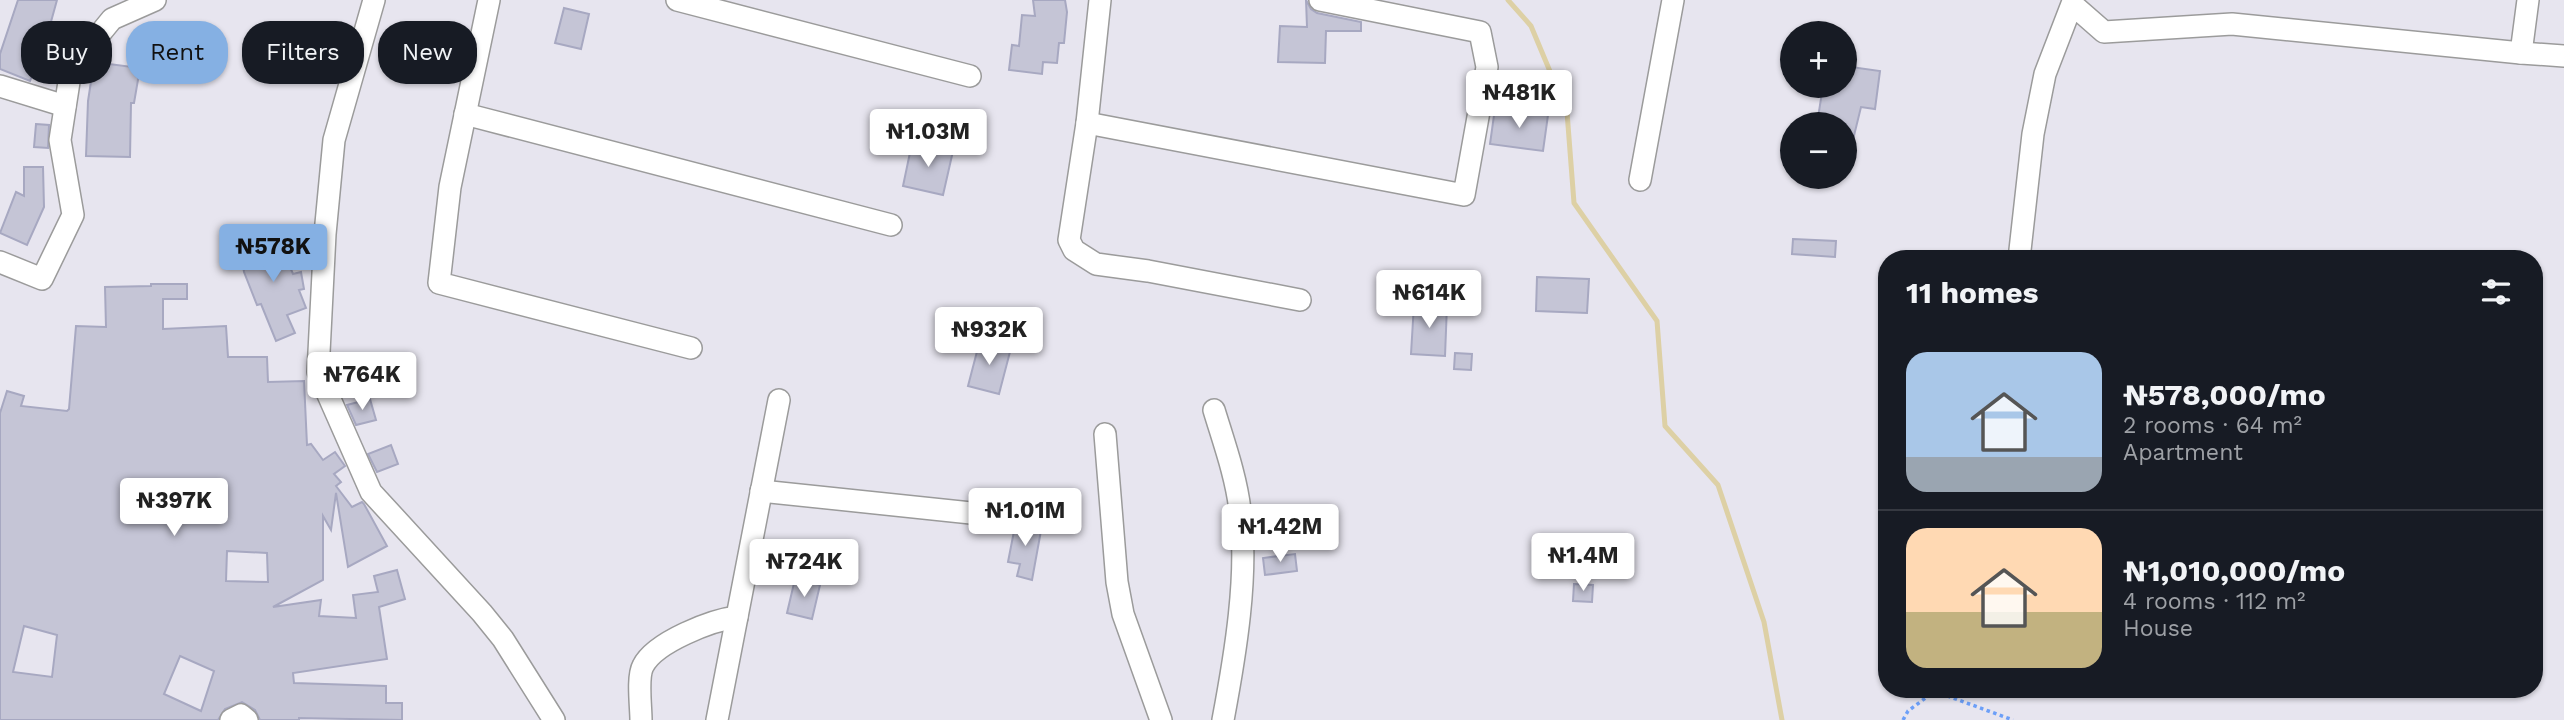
<!DOCTYPE html>
<html lang="en">
<head>
<meta charset="utf-8">
<style>
  body { margin:0; font-family:"Work Sans",sans-serif; background:#242831; color:#f1f3f6; height:100vh; display:flex; flex-direction:column; font-size:26px; white-space:nowrap }
  * { box-sizing:border-box; margin:0 }
  p { font-size:23px; color:#9ea1a6 }
  .icon { flex:none; width:38px; height:38px; fill:none; stroke:currentColor; stroke-width:2; stroke-linecap:round; stroke-linejoin:round }
  .map { position:relative; flex:1; overflow:hidden }
  .sheet { position:absolute; left:1878px; top:250px; width:665px; height:448px; display:flex; flex-direction:column; background:#171b24; border-radius:28px; box-shadow:0 2px 5px #0004 }
  .sheet>* { flex:none }
  .top-card { position:absolute; left:21px; top:21px; width:665px; height:63px; display:flex; gap:14px }
  .buttons { position:absolute; left:1780px; top:21px; display:grid; gap:14px }
  .buttons a { display:grid; place-items:center; width:77px; height:77px; border-radius:50%; background:#171b24; box-shadow:0 2px 5px #0004; font-size:35px }
  .price { position:absolute; translate:-50% -60px; padding:0 16px; border-radius:7px; background:#fff; color:#222; font-size:23px; line-height:46px; filter:drop-shadow(0 2px 4px #0008) }
  .price::after { content:''; position:absolute; left:50%; top:42px; width:21px; height:16px; margin-left:-10px; background:inherit; clip-path:polygon(0 0,100% 0,50% 100%) }
  .price.current { background:#85b0e3; color:#111 }
  ul { padding:0; list-style:none }
  li { display:flex; align-items:center; gap:21px; height:175px; padding:0 28px }
  li+li { border-top:2px solid #363941 }
  li span { display:grid; place-items:center; flex:none; width:196px; height:140px; border-radius:21px; color:#555 }
  li>.icon { margin-inline-start:auto }
  span .icon { width:84px; height:84px; fill:#fffc; stroke-width:1 }
  li b { font-size:30px }
  h2 { display:flex; justify-content:space-between; align-items:center; height:84px; padding:0 28px; font-size:30px }
  .pill { padding:0 24px; border-radius:28px; background:#171b24; box-shadow:0 2px 5px #0004; font-size:24px; line-height:63px }
  .pill.current { background:#85b0e3; color:#111 }
  .map>svg:first-child { display:block }
  .lines { fill:none; stroke-linecap:round; stroke-linejoin:round }
  .stream { stroke:#ddd0a5; stroke-width:5 }
  .building { fill:#c5c5d6; stroke:#a7a8c1; stroke-width:2; fill-rule:evenodd }
  .minor-casing { stroke:#9b9b9b; stroke-width:24 }
  .path { stroke:#6c9ff8; stroke-width:3.5; stroke-dasharray:3.5 3.5; stroke-linecap:butt }
  .minor { stroke:#fff; stroke-width:21 }
</style>
</head>
<body>
<div class="map">
<svg width="2564" height="720" viewBox="0 0 2564 720">
  <rect width="100%" height="100%" fill="#e7e5ef"/>
  <g class="lines">
    <!-- stream -->
    <polyline class="stream" points="1508,0 1531,26 1567,112 1574,203 1657,321 1665,426 1718,485 1764,622 1782,720"/>
  </g>
  <!-- building -->
  <g class="building">
    <polygon points="18,0 57,0 44,47 30,81 0,69 0,54"/>
    <polygon points="1033,0 1065,0 1067,12 1064,43 1059,43 1057,63 1043,62 1042,74 1009,70 1012,45 1019,46 1022,15 1035,16"/>
    <polygon points="1306,0 1311,9 1317,13 1361,22 1361,31 1326,31 1325,63 1278,62 1280,26 1307,27"/>
    <polygon points="564,8 589,14 581,49 555,43"/>
    <polygon points="94,62 140,68 134,103 131,103 130,157 86,156 88,101"/>
    <polygon points="1844,66 1880,71 1875,109 1861,107 1850,152 1844,152 1844,124 1817,124 1823,86 1844,86"/>
    <polygon points="1495,108 1548,115 1543,151 1490,144"/>
    <polygon points="36,124 49,125 48,148 34,147"/>
    <polygon points="912,143 953,151 943,195 903,186"/>
    <polygon points="24,167 43,167 44,207 27,245 0,233 16,192 24,196"/>
    <polygon points="277,236 293,274 301,272 304,289 299,290 306,308 287,315 295,333 276,341 261,304 257,305 244,272 240,245 264,241"/>
    <polygon points="1793,239 1836,241 1835,257 1792,254"/>
    <polygon points="1537,277 1589,279 1587,313 1536,311"/>
    <path d="M 151,284 L 187,284 L 187,299 L 163,299 L 163,329 L 226,326 L 228,357 L 267,357 L 268,382 L 304,381 L 307,445 L 311,444 L 323,460 L 335,452 L 345,466 L 334,474 L 341,482 L 336,486 L 352,507 L 362,502 L 364,504 L 387,546 L 348,567 L 336,493 L 331,530 L 323,516 L 323,580 L 273,607 L 321,600 L 319,616 L 356,618 L 353,595 L 378,592 L 374,576 L 397,570 L 405,599 L 379,607 L 387,659 L 293,673 L 294,683 L 386,686 L 386,703 L 402,703 L 402,720 L 299,718 L 299,720 L 260,720 L 255,710 L 242,702 L 225,709 L 218,720 L 0,720 L 0,413 L 7,391 L 24,396 L 21,406 L 67,411 L 69,409 L 76,326 L 106,327 L 105,287 L 151,286 ZM 227,551 L 267,553 L 268,582 L 226,581 ZM 24,626 L 57,635 L 52,677 L 13,672 ZM 180,656 L 214,671 L 201,711 L 164,694 Z"/>
    <polygon points="1414,304 1447,305 1445,356 1411,354"/>
    <polygon points="980,340 1011,348 999,394 968,386"/>
    <polygon points="1455,353 1472,354 1471,370 1454,369"/>
    <polygon points="370,399 376,420 356,425 347,405"/>
    <polygon points="391,445 398,464 377,472 368,454"/>
    <polygon points="1016,521 1042,525 1032,580 1017,576 1020,564 1008,562"/>
    <polygon points="1295,554 1297,571 1265,575 1263,558"/>
    <polygon points="795,579 820,585 812,619 787,613"/>
    <polygon points="1574,584 1593,585 1592,602 1573,601"/>
  </g>
  <g class="lines">
    <!-- minor casing -->
    <g class="minor-casing">
      <g id="minor">
        <polyline points="374,0 334,140 325,234 318,372 371,492 482,613 503,639 554,720"/>
        <polyline points="489,0 450,187 439,283 691,348"/>
        <polyline points="677,0 970,76"/>
        <polyline points="1100,0 1087,123 1069,240 1074,250 1096,264 1148,271 1300,300"/>
        <polyline points="2521,53 2564,56"/>
        <polyline points="0,86 65,106"/>
        <polyline points="465,114 891,225"/>
        <polyline points="1087,123 1464,195 1487,67 1480,32 1320,0"/>
        <polyline points="1640,180 1673,0"/>
        <polyline points="2019,259 2033,134 2045,74 2072,4 2104,32 2232,24 2521,53 2528,0"/>
        <polyline points="0,262 42,279 73,215 60,140 71,69 112,19 155,0"/>
        <path d="M 1214,410 C 1224,443 1236,476 1240,510 C 1249,574 1235,656 1223,720"/>
        <polyline points="1105,434 1117,582 1123,614 1161,720"/>
        <polyline points="761,491 971,513"/>
        <polyline points="231,720 241,715 247,720"/>
        <path d="M 641,720 C 641,707 637,677 643,666 C 655,642 712,620 737,617"/>
        <polyline points="717,720 779,400"/>
      </g>
    </g>
    <!-- path -->
    <g class="path">
      <polyline points="1934,691 2013,720"/>
      <polyline points="1903,720 1908,711 1935,691"/>
    </g>
    <!-- minor -->
    <use href="#minor" class="minor"/>
  </g>
</svg>
<div class="buttons">
<a>+</a>
<a>−</a>
</div>
<b class="price" style="left:1519px;top:130px">₦481K</b>
<b class="price" style="left:928px;top:169px">₦1.03M</b>
<b class="price current" style="left:273px;top:284px">₦578K</b>
<b class="price" style="left:1429px;top:330px">₦614K</b>
<b class="price" style="left:989px;top:367px">₦932K</b>
<b class="price" style="left:362px;top:412px">₦764K</b>
<b class="price" style="left:174px;top:538px">₦397K</b>
<b class="price" style="left:1025px;top:548px">₦1.01M</b>
<b class="price" style="left:1280px;top:564px">₦1.42M</b>
<b class="price" style="left:1583px;top:593px">₦1.4M</b>
<b class="price" style="left:804px;top:599px">₦724K</b>
<div class="top-card">
<a class="pill">Buy</a>
<a class="pill current">Rent</a>
<a class="pill">Filters</a>
<a class="pill">New</a>
</div>
<section class="sheet">
<h2>11 homes<svg class="icon" aria-label="filters" viewBox="0 0 24 24"><path d="M4 7h16M4 17h16"/><circle cx="9" cy="7" r="2"/><circle cx="15" cy="17" r="2"/></svg></h2>
<ul>
<li><span style="background:linear-gradient(#a9c7e8 75%,#9aa5b1 0)"><svg class="icon" aria-label="home" viewBox="0 0 24 24"><path d="M3 11l9-7 9 7M6 9v11h12V9"/></svg></span><div><b>₦578,000/mo</b><p>2 rooms · 64 m²</p><p>Apartment</p></div></li>
<li><span style="background:linear-gradient(#ffd9b3 60%,#c2b280 0)"><svg class="icon" aria-label="home" viewBox="0 0 24 24"><path d="M3 11l9-7 9 7M6 9v11h12V9"/></svg></span><div><b>₦1,010,000/mo</b><p>4 rooms · 112 m²</p><p>House</p></div></li>
</ul>
</section>
</div>
</body>
</html>
